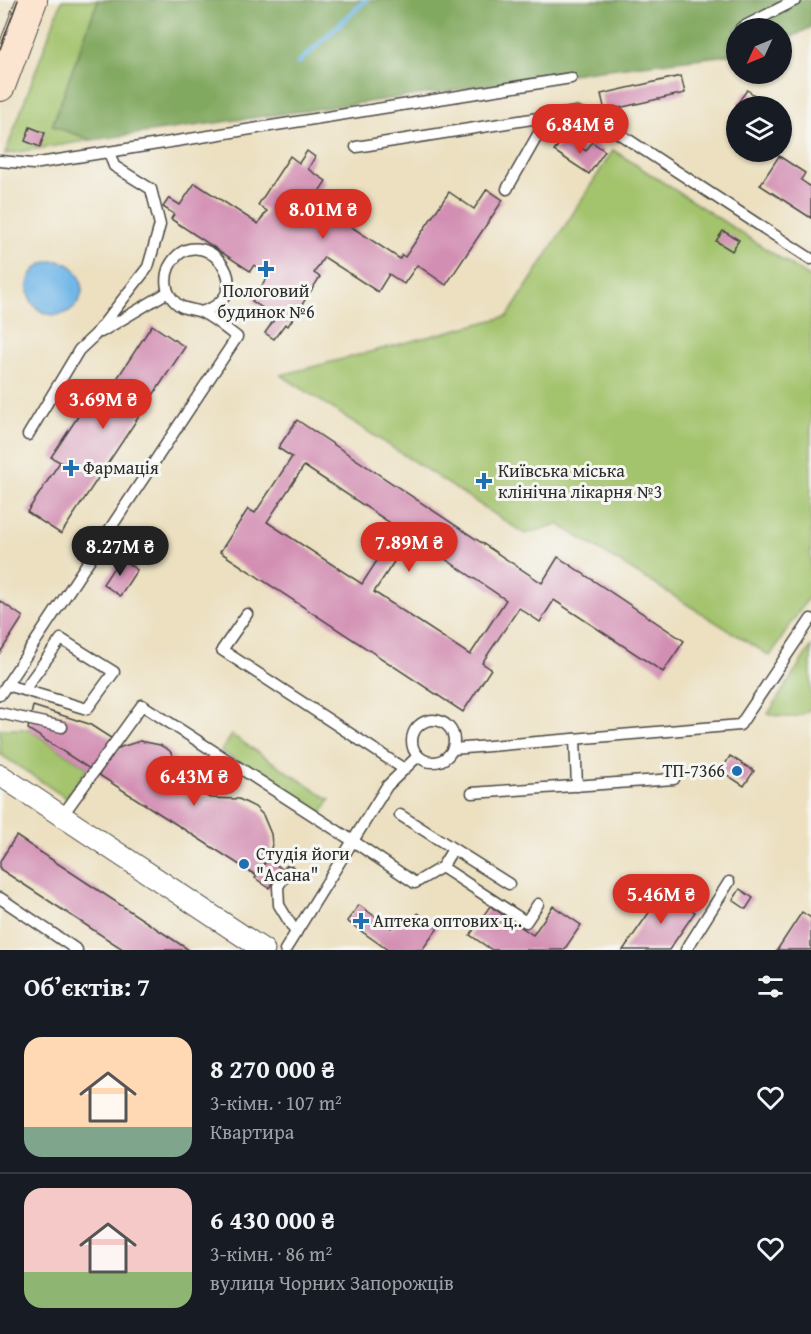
<!DOCTYPE html>
<html lang="uk">
<head>
<meta charset="utf-8">
<style>
  body { margin:0; font-family:"Gentium Book Plus",serif; background:#20242c; color:#f1f3f6; height:100vh; display:flex; flex-direction:column; font-size:22px; white-space:nowrap }
  * { box-sizing:border-box; margin:0 }
  p { font-size:20px; color:#9ea1a6 }
  .icon { flex:none; width:33px; height:33px; fill:none; stroke:currentColor; stroke-width:2; stroke-linecap:round; stroke-linejoin:round }
  .map { position:relative; height:950px; overflow:hidden }
  .details { display:flex; flex-direction:column; background:#171b24; flex:1 }
  .details>* { flex:none }
  .needle { width:39px; rotate:226deg }
  .tools { position:absolute; left:726px; top:18px; display:grid; gap:12px }
  .tools a { display:grid; place-items:center; width:66px; height:66px; border-radius:50%; background:#171b24; box-shadow:0 2px 4px #0004; font-size:30px }
  .price { position:absolute; translate:-50% -51px; padding:0 14px; border-radius:21px; background:#d93025; color:#fff; font-size:20px; line-height:39px; filter:drop-shadow(0 2px 3px #0008) }
  .price::after { content:''; position:absolute; left:50%; top:36px; width:18px; height:14px; margin-left:-9px; background:inherit; clip-path:polygon(0 0,100% 0,50% 100%) }
  .price.current { background:#222; color:#fff }
  ul { padding:0; list-style:none }
  li { display:flex; align-items:center; gap:18px; height:150px; padding:0 24px }
  li+li { border-top:2px solid #363941 }
  li span { display:grid; place-items:center; flex:none; width:168px; height:120px; border-radius:18px; color:#555 }
  li>.icon { margin-inline-start:auto }
  span .icon { width:72px; height:72px; fill:#fffc; stroke-width:1 }
  li b { font-size:26px }
  h2 { display:flex; justify-content:space-between; align-items:center; height:72px; padding:0 24px; font-size:26px }
  .map>svg:first-child { display:block }
  .green { fill:#a3c36c; stroke:#67774c; stroke-width:1.5 }
  .forest { fill:#82a960; stroke:#566a46; stroke-width:1.5 }
  .water { fill:#71b7e8; stroke:#4e718a; stroke-width:1.5 }
  .lines { fill:none; stroke-linecap:round; stroke-linejoin:round }
  .stream { stroke:#71b7e8; stroke-width:5 }
  .building { fill:#d38fb3; fill-rule:evenodd }
  .lane-casing { stroke:#484642; stroke-width:13 }
  .street-casing { stroke:#484642; stroke-width:23 }
  .secondary-casing { stroke:#484642; stroke-width:32 }
  .lane { stroke:#fff; stroke-width:10 }
  .street { stroke:#fff; stroke-width:21 }
  .secondary { stroke:#fce5d0; stroke-width:30 }
  .tram { stroke:#2b2b2b; stroke-width:1.5 }
  .poi-dot { fill:#1f6fb2; stroke:#f6f6f2; stroke-width:2 }
  .labels { text-anchor:middle; stroke-width:6; stroke-linejoin:round; paint-order:stroke }
  .poi-label { font-size:18px; fill:#2b2b2b; stroke:#f6f6f2; text-anchor:start }
</style>
</head>
<body>
<div class="map">
<svg width="811" height="950" viewBox="0 0 811 950">
  <rect width="100%" height="100%" fill="#f6f6f2"/>
  <filter id="ink" filterUnits="userSpaceOnUse"><feTurbulence type="fractalNoise" baseFrequency=".0167" numOctaves="2"/><feDisplacementMap in="SourceGraphic" scale="12" xChannelSelector="R" yChannelSelector="G"/><feConvolveMatrix kernelMatrix="1 2 1 2 8 2 1 2 1" color-interpolation-filters="sRGB"/></filter>
  <filter id="wash" filterUnits="userSpaceOnUse"><feTurbulence type="fractalNoise" baseFrequency=".008" numOctaves="4" result="noise"/><feDisplacementMap in="SourceGraphic" scale="24" xChannelSelector="R" yChannelSelector="G"/><feGaussianBlur stdDeviation="1.35" result="paint"/><feColorMatrix in="noise" values="0 0 0 0 0 0 0 0 0 0 0 0 0 0 0 0 0 1.4 0 .05"/><feComposite in="paint" operator="in"/></filter>
  <g filter="url(#wash)">
    <rect width="100%" height="100%" fill="#ece0c1"/>
    <!-- green -->
    <g class="green">
      <polygon points="62,0 98,0 52,126 92,140 5,154"/>
      <polygon points="613,150 811,278 811,593 770,656 558,524 525,534 281,375 508,316"/>
      <path d="M 811,646 L 811,708 C 797,721 785,717 768,714 Z"/>
      <polygon points="0,729 28,729 88,768 66,798 0,754"/>
      <polygon points="232,735 330,800 320,816 221,751"/>
    </g>
    <!-- forest -->
    <polygon class="forest" points="98,0 811,0 811,27 782,42 782,28 736,28 736,54 600,70 92,140 52,126"/>
    <!-- water -->
    <circle class="water" cx="55" cy="288" r="27"/>
    <g class="lines">
      <!-- stream -->
      <polyline class="stream" points="298,63 366,0"/>
    </g>
    <g id="blocks">
      <!-- building -->
      <g class="building">
        <polygon points="681,76 685,93 605,111 601,94"/>
        <polygon points="747,90 768,104 766,106 741,106 737,104"/>
        <polygon points="30,127 45,133 40,147 25,141"/>
        <polygon points="564,137 586,151 592,142 605,151 589,174 554,151"/>
        <polygon points="307,151 315,157 308,169 326,181 307,210 326,223 332,214 400,259 402,255 405,257 449,192 474,209 487,189 503,200 446,285 417,265 404,284 389,274 378,292 324,257 314,273 320,277 288,326 285,324 274,339 265,333 276,317 252,301 269,275 254,265 250,271 171,219 174,214 163,207 169,198 180,205 195,183 258,224 267,211 258,205 290,156 299,163"/>
        <polygon points="779,156 805,173 801,180 811,187 811,218 760,185"/>
        <polygon points="723,231 739,240 732,251 716,241"/>
        <polygon points="152,325 185,347 61,534 27,512 60,462 51,457 97,388 107,394"/>
        <path d="M 297,420 L 542,583 L 558,557 L 684,641 L 663,672 L 554,600 L 540,622 L 519,608 L 482,663 L 491,669 L 463,712 L 220,552 L 248,509 L 255,513 L 292,457 L 278,448 ZM 304,466 L 398,528 L 362,584 L 267,522 ZM 411,536 L 506,600 L 470,655 L 374,592 Z"/>
        <polygon points="120,558 137,570 120,596 103,584"/>
        <polygon points="0,601 23,617 0,653"/>
        <polygon points="33,706 89,724 114,740 93,771 28,729"/>
        <polygon points="140,741 160,745 169,750 181,766 189,782 200,793 210,798 239,799 255,807 263,815 271,834 272,844 270,854 257,874 268,859 282,869 269,888 255,878 257,876 99,775 113,753 121,747"/>
        <polygon points="730,756 754,771 744,786 721,771"/>
        <polygon points="16,836 189,950 124,950 0,869 0,861"/>
        <polygon points="740,889 753,898 746,909 733,900"/>
        <polygon points="664,891 695,912 669,950 623,950"/>
        <polygon points="359,905 391,928 400,916 411,923 418,913 438,928 422,950 388,950 347,921"/>
        <polygon points="490,906 533,935 553,906 581,925 564,950 492,950 470,935"/>
        <polygon points="802,912 811,918 811,950 777,950"/>
      </g>
    </g>
  </g>
  <g filter="url(#ink)">
    <use href="#blocks" fill-opacity="0" stroke="#484642" stroke-width="1.5"/>
    <g class="lines">
      <!-- lane casing -->
      <g class="lane-casing">
        <g id="lane">
          <polyline points="741,28 796,0"/>
          <polyline points="356,147 576,112 592,116 811,259"/>
          <polyline points="0,161 33,164 571,78"/>
          <polyline points="507,189 548,117"/>
          <polyline points="101,332 168,292"/>
          <polyline points="28,435 79,350 95,335 148,267 160,225 151,189 114,166 109,152"/>
          <polyline points="247,614 222,650 404,769"/>
          <polyline points="7,685 87,709 114,672 61,639 24,690"/>
          <path d="M 0,695 L 237,337 C 226,329 215,319 203,313 C 191,307 181,312 171,297 C 165,289 165,276 169,267 C 197,213 267,292 201,312"/>
          <polyline points="0,713 62,727"/>
          <circle cx="433" cy="741" r="21"/>
          <polyline points="575,739 577,786"/>
          <polyline points="453,749 740,725 811,619"/>
          <polyline points="472,793 674,779"/>
          <polyline points="400,815 509,884"/>
          <polyline points="62,816 142,705 353,841 415,883 442,867 453,849"/>
          <polyline points="442,867 526,922 538,904"/>
          <polyline points="289,871 278,886 279,905 296,933"/>
          <polyline points="0,898 77,950"/>
          <polyline points="285,950 387,786 418,756"/>
          <polyline points="686,950 729,882"/>
        </g>
      </g>
      <!-- street casing -->
      <g class="street-casing">
        <polyline id="street" points="0,775 264,950"/>
      </g>
      <!-- secondary casing -->
      <g class="secondary-casing">
        <polyline id="secondary" points="0,86 32,0"/>
      </g>
      <!-- lane -->
      <use href="#lane" class="lane"/>
      <!-- street -->
      <use href="#street" class="street"/>
      <!-- secondary -->
      <use href="#secondary" class="secondary"/>
      <!-- tram -->
      <polyline class="tram" points="0,49 18,0"/>
    </g>
  </g>
  <!-- markers -->
  <g class="poi-dot">
    <path d="M263 260h6v6h6v6h-6v6h-6v-6h-6v-6h6z"/>
    <path d="M68 459h6v6h6v6h-6v6h-6v-6h-6v-6h6z"/>
    <path d="M481 472h6v6h6v6h-6v6h-6v-6h-6v-6h6z"/>
    <circle cx="737" cy="771" r="6"/>
    <circle cx="244" cy="864" r="6"/>
    <path d="M358 912h6v6h6v6h-6v6h-6v-6h-6v-6h6z"/>
  </g>
  <g class="labels">
    <!-- poi labels -->
    <g class="poi-label">
      <text x="266" y="297" text-anchor="middle">Пологовий<tspan x="266" dy="21">будинок №6</tspan></text>
      <text x="83" y="474">Фармація</text>
      <text x="498" y="477">Київська міська<tspan x="498" dy="21">клінічна лікарня №3</tspan></text>
      <text x="725" y="777" text-anchor="end">ТП-7366</text>
      <text x="256" y="860">Студія йоги<tspan x="256" dy="21">"Асана"</tspan></text>
      <text x="373" y="927">Аптека оптових ц‥</text>
    </g>
  </g>
</svg>
<div class="tools">
<a><svg class="needle" viewBox="-14 -14 28 28"><path d="M0-13l5 13h-10z" fill="#e53935"/><path d="M0 13l5-13h-10z" fill="#9ea1a6"/></svg></a>
<a><svg class="icon" aria-label="layers" viewBox="0 0 24 24"><path d="M12 4l9 5-9 5-9-5zM3 14l9 5 9-5"/></svg></a>
</div>
<b class="price" style="left:580px;top:155px">6.84M ₴</b>
<b class="price" style="left:323px;top:240px">8.01M ₴</b>
<b class="price" style="left:103px;top:430px">3.69M ₴</b>
<b class="price" style="left:409px;top:573px">7.89M ₴</b>
<b class="price current" style="left:120px;top:577px">8.27M ₴</b>
<b class="price" style="left:194px;top:807px">6.43M ₴</b>
<b class="price" style="left:661px;top:925px">5.46M ₴</b>
</div>
<section class="details">
<h2>Об’єктів: 7<svg class="icon" aria-label="filters" viewBox="0 0 24 24"><path d="M4 7h16M4 17h16"/><circle cx="9" cy="7" r="2"/><circle cx="15" cy="17" r="2"/></svg></h2>
<ul>
<li><span style="background:linear-gradient(#ffd9b3 75%,#7fa58c 0)"><svg class="icon" aria-label="home" viewBox="0 0 24 24"><path d="M3 11l9-7 9 7M6 9v11h12V9"/></svg></span><div><b>8 270 000 ₴</b><p>3-кімн. · 107 m²</p><p>Квартира</p></div><svg class="icon" aria-label="heart" viewBox="0 0 24 24"><path d="M12 20l-8-8c-3-5 5-10 8-4 3-6 11-1 8 4z"/></svg></li>
<li><span style="background:linear-gradient(#f6c9c9 70%,#8fb573 0)"><svg class="icon" aria-label="home" viewBox="0 0 24 24"><path d="M3 11l9-7 9 7M6 9v11h12V9"/></svg></span><div><b>6 430 000 ₴</b><p>3-кімн. · 86 m²</p><p>вулиця Чорних Запорожців</p></div><svg class="icon" aria-label="heart" viewBox="0 0 24 24"><path d="M12 20l-8-8c-3-5 5-10 8-4 3-6 11-1 8 4z"/></svg></li>
</ul>
</section>
</body>
</html>
